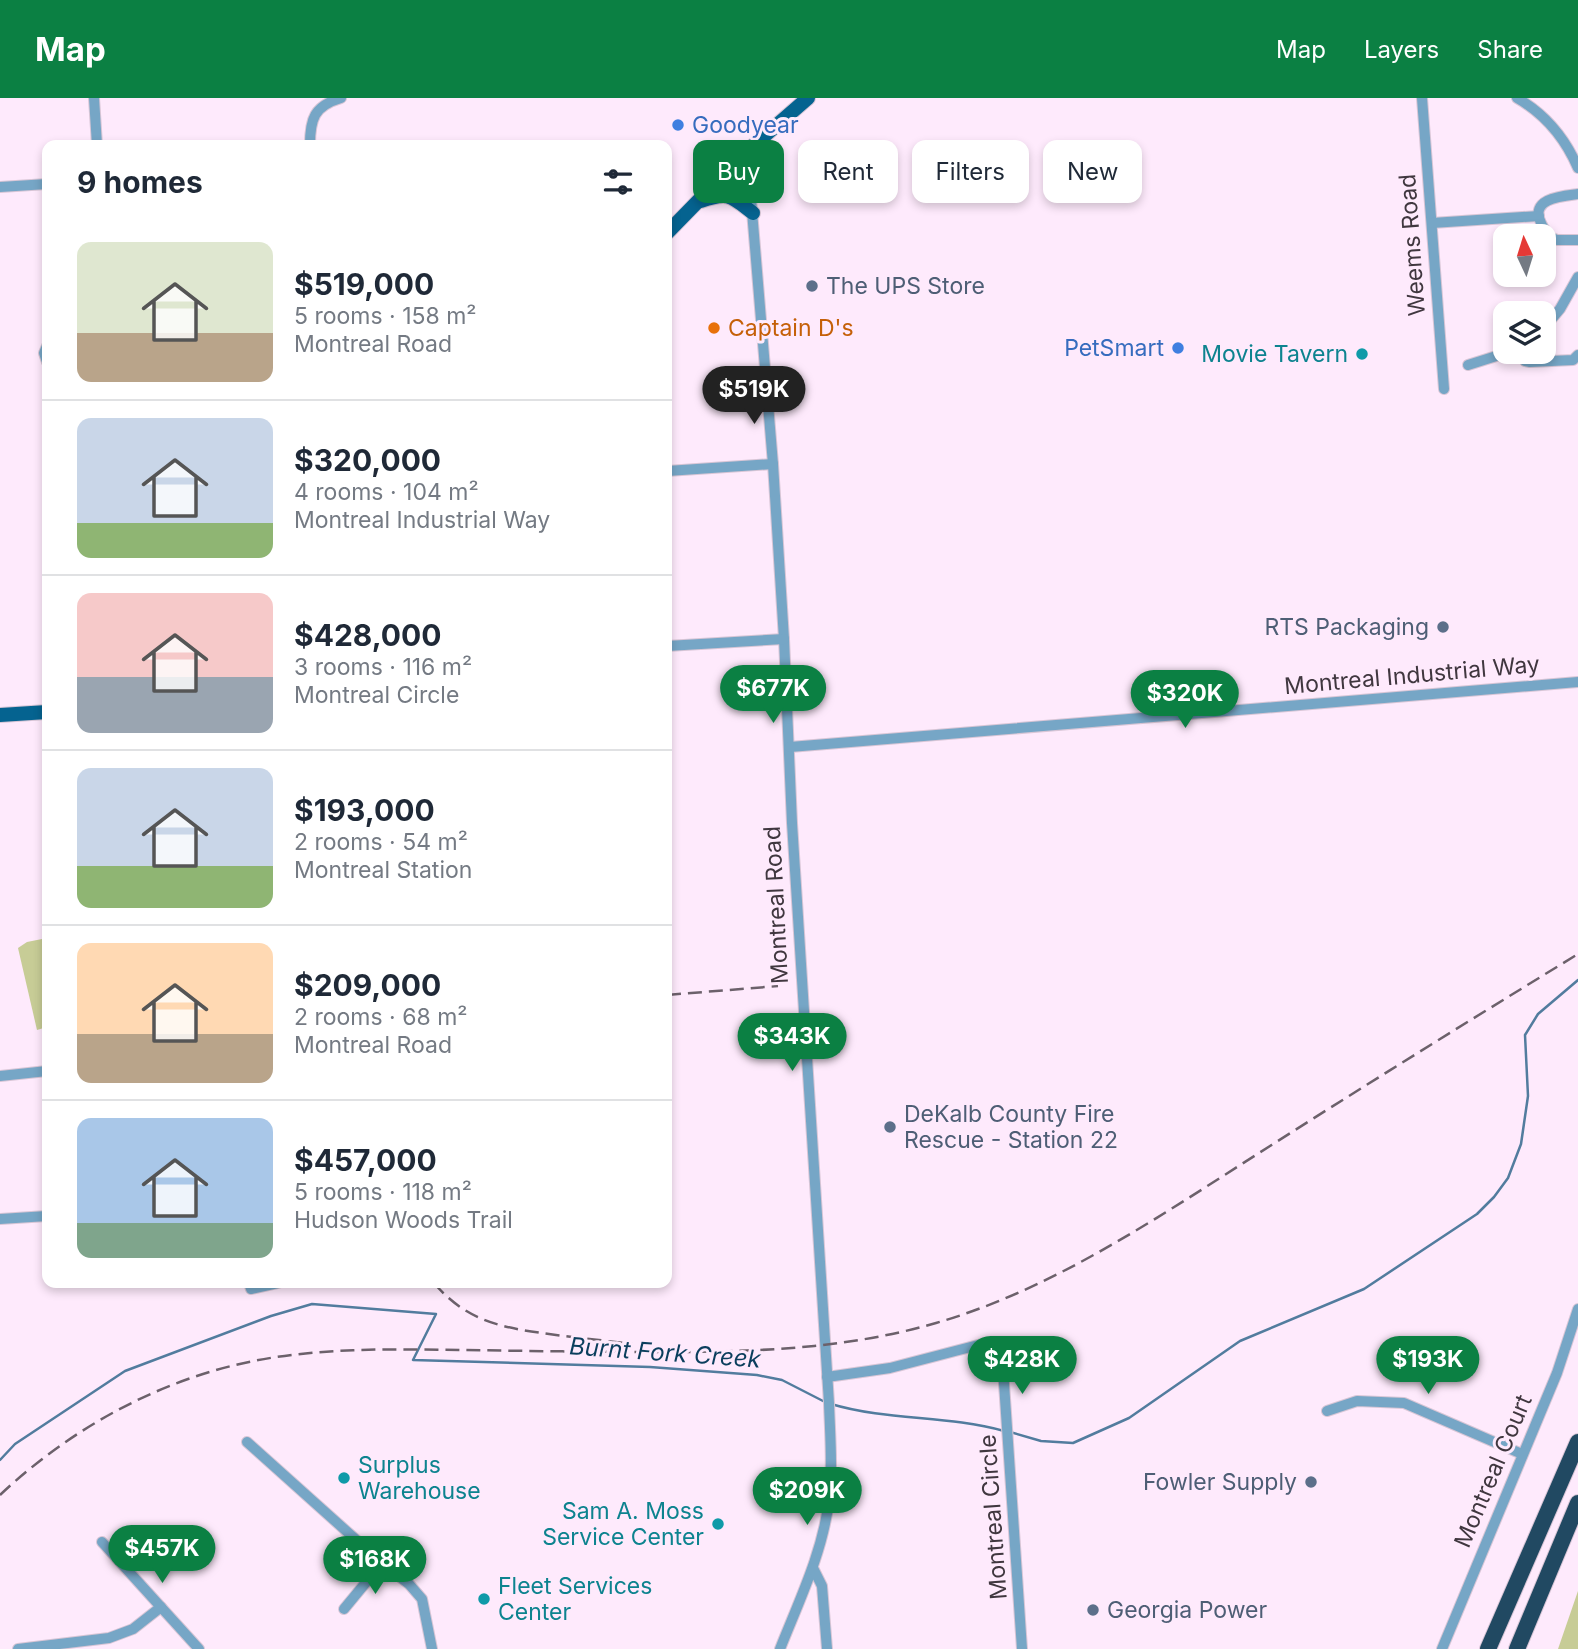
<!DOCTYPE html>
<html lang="en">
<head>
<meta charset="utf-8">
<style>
  body { margin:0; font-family:Inter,sans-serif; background:#f2f2f3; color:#1f2937; height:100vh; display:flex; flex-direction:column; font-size:26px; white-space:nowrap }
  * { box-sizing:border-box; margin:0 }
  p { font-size:23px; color:#747a83 }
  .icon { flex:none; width:38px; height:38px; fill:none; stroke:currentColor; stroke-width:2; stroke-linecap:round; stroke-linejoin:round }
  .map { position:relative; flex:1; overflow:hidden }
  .sheet { position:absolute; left:42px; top:42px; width:630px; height:1148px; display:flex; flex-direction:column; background:#fff; border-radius:14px; box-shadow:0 4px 10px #0003 }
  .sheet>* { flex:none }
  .guide { position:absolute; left:693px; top:42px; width:665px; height:63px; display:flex; gap:14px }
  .needle { width:46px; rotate:356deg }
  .fabs { position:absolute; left:1493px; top:126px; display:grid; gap:14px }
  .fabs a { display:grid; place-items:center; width:63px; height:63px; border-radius:14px; background:#fff; box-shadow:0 4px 10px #0003; font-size:35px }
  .price { position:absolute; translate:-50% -60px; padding:0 16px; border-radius:24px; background:#0b8043; color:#fff; font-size:23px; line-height:46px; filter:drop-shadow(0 2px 4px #0008) }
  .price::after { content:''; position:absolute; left:50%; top:42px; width:21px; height:16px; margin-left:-10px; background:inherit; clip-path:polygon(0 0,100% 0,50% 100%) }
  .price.on { background:#222; color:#fff }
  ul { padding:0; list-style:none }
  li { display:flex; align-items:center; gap:21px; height:175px; padding:0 35px }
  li+li { border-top:2px solid #e0e1e3 }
  li span { display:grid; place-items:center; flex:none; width:196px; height:140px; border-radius:14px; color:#555 }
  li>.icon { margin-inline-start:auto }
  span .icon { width:84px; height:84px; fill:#fffc; stroke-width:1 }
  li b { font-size:30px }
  h2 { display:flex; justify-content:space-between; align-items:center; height:84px; padding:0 35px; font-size:30px }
  .chip { padding:0 24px; border-radius:14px; background:#fff; box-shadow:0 4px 10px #0003; font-size:24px; line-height:63px }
  .chip.on { background:#0b8043; color:#fff }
  header { display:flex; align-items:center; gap:42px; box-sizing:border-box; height:98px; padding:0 35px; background:#0b8043; color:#fff }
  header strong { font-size:33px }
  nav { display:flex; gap:38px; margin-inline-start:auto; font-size:24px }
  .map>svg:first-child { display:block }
  .green { fill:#c7cc96 }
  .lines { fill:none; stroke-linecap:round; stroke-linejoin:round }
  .stream { stroke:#527c9e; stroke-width:2.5 }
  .minor-casing { stroke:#d8c6d6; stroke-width:12 }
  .major-casing { stroke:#d8c6d6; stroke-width:16 }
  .highway-casing { stroke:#d8c6d6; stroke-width:18 }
  .minor { stroke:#76a6c6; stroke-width:10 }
  .major { stroke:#056390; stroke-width:14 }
  .highway { stroke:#214962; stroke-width:16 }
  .rail { stroke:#6c616b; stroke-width:2.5; stroke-dasharray:14 7; stroke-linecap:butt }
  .shop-dot { fill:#3f7fe0; stroke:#feeafc; stroke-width:2.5 }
  .service-dot { fill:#5c6f8a; stroke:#feeafc; stroke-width:2.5 }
  .food-dot { fill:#e8710a; stroke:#feeafc; stroke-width:2.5 }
  .culture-dot { fill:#0f9aa8; stroke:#feeafc; stroke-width:2.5 }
  .labels { text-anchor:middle; stroke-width:6; stroke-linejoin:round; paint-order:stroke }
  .shop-label { font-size:23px; fill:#366cbe; stroke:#feeafc; text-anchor:start }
  .street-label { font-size:23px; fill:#40373f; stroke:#feeafc }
  .service-label { font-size:23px; fill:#4e5e75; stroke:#feeafc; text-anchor:start }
  .food-label { font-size:23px; fill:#c56008; stroke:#feeafc; text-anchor:start }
  .culture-label { font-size:23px; fill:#0d838f; stroke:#feeafc; text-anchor:end }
  .water-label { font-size:24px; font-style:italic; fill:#0b3e5d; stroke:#feeafc }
</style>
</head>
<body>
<header>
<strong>Map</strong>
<nav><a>Map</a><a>Layers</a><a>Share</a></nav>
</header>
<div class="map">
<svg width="1578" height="1551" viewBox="0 0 1578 1551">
  <rect width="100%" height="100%" fill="#feeafc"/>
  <!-- green -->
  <g class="green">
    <polygon points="47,840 47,929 37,932 18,850 27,844"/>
    <polygon points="1578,1493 1578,1551 1558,1551"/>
  </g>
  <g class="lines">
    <!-- stream -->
    <g class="stream">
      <path d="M 831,1306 C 888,1323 947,1317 1004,1333"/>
      <polyline points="1010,1334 1041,1343 1073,1345 1129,1320 1240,1243 1364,1191 1477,1116 1494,1099 1508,1080 1521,1046 1528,998 1525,937 1538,916 1578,882"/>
      <polyline points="0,1362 15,1346 125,1273 271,1218 312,1206 436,1216 413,1262 650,1269 757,1277 782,1282 825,1304"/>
    </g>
    <!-- minor casing -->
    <g class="minor-casing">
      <g id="minor">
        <polyline points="94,0 97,47"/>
        <polyline points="1422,0 1444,291"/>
        <path d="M 1517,0 C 1545,16 1565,40 1578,70"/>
        <path d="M 310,47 C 310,21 314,8 341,0"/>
        <path d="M 747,53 L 773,366 L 784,541 L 792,725 L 829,1305 C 830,1337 833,1371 829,1402 C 823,1454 799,1503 780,1551"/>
        <polyline points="0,89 47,86"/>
        <path d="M 1578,96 C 1563,98 1529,100 1541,125 C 1543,131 1547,133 1550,139 L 1557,142 L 1578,142"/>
        <polyline points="1432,125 1539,118"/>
        <polyline points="1544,230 1560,211 1578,179"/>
        <polyline points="47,248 44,255 47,264"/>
        <polyline points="1521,254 1525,263 1530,264 1573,262 1578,257"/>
        <polyline points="1468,267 1509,254"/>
        <polyline points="667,373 773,366"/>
        <polyline points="667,548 784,541"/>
        <polyline points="790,649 1578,584"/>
        <polyline points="0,978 47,973"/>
        <polyline points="0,1121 47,1118"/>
        <polyline points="249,1185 251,1191 278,1185"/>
        <polyline points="827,1279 890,1270 982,1246 994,1248 1002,1256 1022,1551"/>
        <polyline points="1327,1313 1357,1303 1404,1305 1522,1356"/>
        <polyline points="247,1344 382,1465 409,1486 422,1501 432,1551"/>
        <polyline points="102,1444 199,1551"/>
        <polyline points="813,1470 822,1488 827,1551"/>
        <polyline points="344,1511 382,1465"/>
        <polyline points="18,1551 109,1540 133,1531 161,1509"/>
        <polyline points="1442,1551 1557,1275 1578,1211"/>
      </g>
    </g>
    <!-- major casing -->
    <g class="major-casing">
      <g id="major">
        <path d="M 701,103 C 729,93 731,98 753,115"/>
        <polyline points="667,135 747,53 808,0"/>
        <polyline points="0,617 47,614"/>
      </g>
    </g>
    <!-- highway casing -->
    <g class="highway-casing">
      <g id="highway">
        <polyline points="1488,1551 1578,1344"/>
        <polyline points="1517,1551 1578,1405"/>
      </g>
    </g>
    <!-- minor -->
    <use href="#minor" class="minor"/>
    <!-- major -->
    <use href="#major" class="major"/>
    <!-- highway -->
    <use href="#highway" class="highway"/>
    <!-- rail -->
    <g class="rail">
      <polyline points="667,897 778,888"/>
      <path d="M 434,1185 C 469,1226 506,1230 556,1237 C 581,1240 607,1243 632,1246"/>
      <path d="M 0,1397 C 65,1336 144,1290 231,1268 C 307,1249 386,1251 463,1252 C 529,1253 596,1254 662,1254 C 755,1254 846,1251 936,1225 C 1057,1190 1164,1115 1270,1048 C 1372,983 1475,919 1578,856"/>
    </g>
  </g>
  <!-- markers -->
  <g class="shop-dot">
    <circle cx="678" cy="27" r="7"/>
    <circle cx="1178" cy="250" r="7"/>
  </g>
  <g class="service-dot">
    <circle cx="812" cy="188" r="7"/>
    <circle cx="1443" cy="529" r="7"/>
    <circle cx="890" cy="1029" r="7"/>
    <circle cx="1311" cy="1384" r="7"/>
    <circle cx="1093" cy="1512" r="7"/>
  </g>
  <circle class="food-dot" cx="714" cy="230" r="7"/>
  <g class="culture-dot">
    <circle cx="1362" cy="256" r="7"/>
    <circle cx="344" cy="1380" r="7"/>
    <circle cx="718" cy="1426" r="7"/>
    <circle cx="484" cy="1501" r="7"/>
  </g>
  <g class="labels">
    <!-- shop labels -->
    <g class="shop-label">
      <text x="692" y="35">Goodyear</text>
      <text x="1164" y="258" text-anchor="end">PetSmart</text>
    </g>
    <!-- street labels -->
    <g class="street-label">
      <text transform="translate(1412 147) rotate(-94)" y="8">Weems Road</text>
      <text transform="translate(1412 577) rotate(-5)" y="8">Montreal Industrial Way</text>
      <text transform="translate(776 807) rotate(-93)" y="8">Montreal Road</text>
      <text transform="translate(1493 1373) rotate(-67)" y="8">Montreal Court</text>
      <text transform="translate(993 1419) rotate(-94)" y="8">Montreal Circle</text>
    </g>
    <!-- service labels -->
    <g class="service-label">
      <text x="826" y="196">The UPS Store</text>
      <text x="1429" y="537" text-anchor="end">RTS Packaging</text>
      <text x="904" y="1024">DeKalb County Fire<tspan x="904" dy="26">Rescue - Station 22</tspan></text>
      <text x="1297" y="1392" text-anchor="end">Fowler Supply</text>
      <text x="1107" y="1520">Georgia Power</text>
    </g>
    <!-- food labels -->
    <g class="food-label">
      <text x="728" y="238">Captain D's</text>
    </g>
    <!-- culture labels -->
    <g class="culture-label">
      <text x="1348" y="264">Movie Tavern</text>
      <text x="358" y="1375" text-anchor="start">Surplus<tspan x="358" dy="26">Warehouse</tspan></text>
      <text x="704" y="1421">Sam A. Moss<tspan x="704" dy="26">Service Center</tspan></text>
      <text x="498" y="1496" text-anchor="start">Fleet Services<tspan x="498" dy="26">Center</tspan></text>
    </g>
    <!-- water labels -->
    <g class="water-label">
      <text transform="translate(665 1255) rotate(4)" y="8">Burnt Fork Creek</text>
    </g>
  </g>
</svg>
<div class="fabs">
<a><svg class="needle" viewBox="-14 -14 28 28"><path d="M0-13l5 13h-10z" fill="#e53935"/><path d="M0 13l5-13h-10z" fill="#747a83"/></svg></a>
<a><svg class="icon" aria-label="layers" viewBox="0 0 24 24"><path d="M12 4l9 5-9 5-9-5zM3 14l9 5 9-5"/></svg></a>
</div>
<b class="price on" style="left:754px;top:328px">$519K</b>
<b class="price" style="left:773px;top:627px">$677K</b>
<b class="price" style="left:1185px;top:632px">$320K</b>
<b class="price" style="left:792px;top:975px">$343K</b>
<b class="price" style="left:1022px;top:1298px">$428K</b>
<b class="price" style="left:1428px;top:1298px">$193K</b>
<b class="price" style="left:807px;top:1429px">$209K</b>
<b class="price" style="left:162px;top:1487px">$457K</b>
<b class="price" style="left:375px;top:1498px">$168K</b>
<div class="guide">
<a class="chip on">Buy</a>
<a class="chip">Rent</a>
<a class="chip">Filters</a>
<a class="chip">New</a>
</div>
<section class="sheet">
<h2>9 homes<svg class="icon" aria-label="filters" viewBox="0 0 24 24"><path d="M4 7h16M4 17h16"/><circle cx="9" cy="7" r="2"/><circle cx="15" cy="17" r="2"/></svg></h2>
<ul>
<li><span style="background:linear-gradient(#dfe7d0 65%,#b9a48a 0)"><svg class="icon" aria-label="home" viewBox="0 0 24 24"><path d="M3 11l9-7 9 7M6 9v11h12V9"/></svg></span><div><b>$519,000</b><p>5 rooms · 158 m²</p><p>Montreal Road</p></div></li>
<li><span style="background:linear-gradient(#c9d6e8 75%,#8fb573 0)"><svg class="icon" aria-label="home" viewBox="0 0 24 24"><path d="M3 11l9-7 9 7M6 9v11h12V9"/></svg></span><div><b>$320,000</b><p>4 rooms · 104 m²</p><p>Montreal Industrial Way</p></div></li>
<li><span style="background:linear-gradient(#f6c9c9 60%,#9aa5b1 0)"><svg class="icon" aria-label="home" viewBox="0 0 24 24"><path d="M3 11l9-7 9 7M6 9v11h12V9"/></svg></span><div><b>$428,000</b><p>3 rooms · 116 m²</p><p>Montreal Circle</p></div></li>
<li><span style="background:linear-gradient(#c9d6e8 70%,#8fb573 0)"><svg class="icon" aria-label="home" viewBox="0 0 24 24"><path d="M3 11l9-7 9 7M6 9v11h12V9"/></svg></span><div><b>$193,000</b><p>2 rooms · 54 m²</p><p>Montreal Station</p></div></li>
<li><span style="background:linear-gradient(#ffd9b3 65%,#b9a48a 0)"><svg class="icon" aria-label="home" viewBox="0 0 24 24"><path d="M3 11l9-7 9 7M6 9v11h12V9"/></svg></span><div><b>$209,000</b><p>2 rooms · 68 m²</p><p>Montreal Road</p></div></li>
<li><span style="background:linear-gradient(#a9c7e8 75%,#7fa58c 0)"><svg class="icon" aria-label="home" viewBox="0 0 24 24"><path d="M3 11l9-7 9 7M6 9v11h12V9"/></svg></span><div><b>$457,000</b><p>5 rooms · 118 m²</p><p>Hudson Woods Trail</p></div></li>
</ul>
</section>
</div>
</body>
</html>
